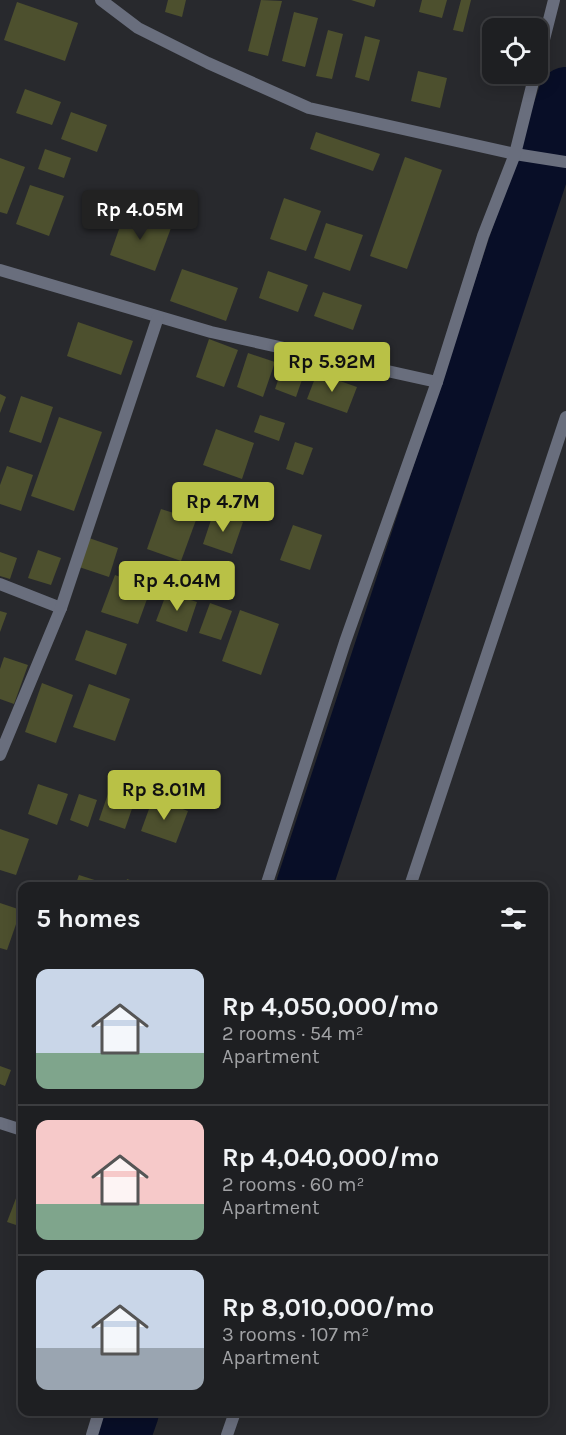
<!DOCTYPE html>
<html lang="en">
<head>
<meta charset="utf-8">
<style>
  body { margin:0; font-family:Karla,sans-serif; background:#26272a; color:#f1f3f6; height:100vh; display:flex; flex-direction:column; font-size:22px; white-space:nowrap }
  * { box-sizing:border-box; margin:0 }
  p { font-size:20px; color:#a1a2a5 }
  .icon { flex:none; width:33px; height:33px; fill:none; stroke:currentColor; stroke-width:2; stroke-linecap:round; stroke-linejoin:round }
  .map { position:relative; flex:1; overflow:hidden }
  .details { position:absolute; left:18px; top:882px; width:530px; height:534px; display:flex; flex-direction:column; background:#1e1f22; border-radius:12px; box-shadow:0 3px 15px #0003,0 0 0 2px #3c3d40 }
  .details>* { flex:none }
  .buttons { position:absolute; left:482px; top:18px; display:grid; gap:12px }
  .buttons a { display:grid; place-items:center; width:66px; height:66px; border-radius:12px; background:#1e1f22; box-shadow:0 3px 15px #0003,0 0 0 2px #3c3d40; font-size:30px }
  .price { position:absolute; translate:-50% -51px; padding:0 14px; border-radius:6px; background:#b9c146; color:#111; font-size:20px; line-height:39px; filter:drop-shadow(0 2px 3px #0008) }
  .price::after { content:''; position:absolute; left:50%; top:36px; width:18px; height:14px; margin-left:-9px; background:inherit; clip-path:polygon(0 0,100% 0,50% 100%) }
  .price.current { background:#222; color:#fff }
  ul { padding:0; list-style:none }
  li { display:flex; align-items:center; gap:18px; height:150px; padding:0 18px }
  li+li { border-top:2px solid #3c3d40 }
  li span { display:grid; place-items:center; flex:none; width:168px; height:120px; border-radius:12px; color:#555 }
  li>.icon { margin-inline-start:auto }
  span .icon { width:72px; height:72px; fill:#fffc; stroke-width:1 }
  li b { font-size:26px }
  h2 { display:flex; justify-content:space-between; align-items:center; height:72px; padding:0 18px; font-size:26px }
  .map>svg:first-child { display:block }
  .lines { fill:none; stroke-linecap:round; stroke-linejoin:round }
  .river { stroke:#080e27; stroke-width:56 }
  .building { fill:#4d502e }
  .minor { stroke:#696e7d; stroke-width:12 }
  .tertiary { stroke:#696e7d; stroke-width:12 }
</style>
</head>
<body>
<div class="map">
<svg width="566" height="1435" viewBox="0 0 566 1435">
  <rect width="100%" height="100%" fill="#28292d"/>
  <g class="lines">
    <!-- river -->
    <g class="river">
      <polyline points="304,886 566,95"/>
      <polyline points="123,1435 131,1412"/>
    </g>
  </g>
  <!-- building -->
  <g class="building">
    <polygon points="168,0 186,0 182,17 165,12"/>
    <polygon points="261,0 282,1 268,56 248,51"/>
    <polygon points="351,0 376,0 374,7"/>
    <polygon points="422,0 447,0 442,18 419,12"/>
    <polygon points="461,0 471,0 463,32 453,30"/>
    <polygon points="17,2 78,23 65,61 4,40"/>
    <polygon points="294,12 318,18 305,67 282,61"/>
    <polygon points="328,30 343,34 332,79 316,76"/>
    <polygon points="365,36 380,40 369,81 355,77"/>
    <polygon points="418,71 447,78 440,108 411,101"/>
    <polygon points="25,89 61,102 52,125 16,113"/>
    <polygon points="71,112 107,125 97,152 61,139"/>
    <polygon points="316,132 380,154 373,171 310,149"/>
    <polygon points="45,149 71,158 64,178 38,169"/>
    <polygon points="405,157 442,170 407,269 370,256"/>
    <polygon points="0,158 25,167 7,214 0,212"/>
    <polygon points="30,185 64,196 49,236 16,224"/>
    <polygon points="284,198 321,211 306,251 270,239"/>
    <polygon points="125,212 171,228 155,271 110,255"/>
    <polygon points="326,223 363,235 350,271 314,258"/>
    <polygon points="182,269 238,288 226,321 170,301"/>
    <polygon points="268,271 308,285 298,312 259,298"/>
    <polygon points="323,292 362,305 353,330 314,316"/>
    <polygon points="78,322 133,341 121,375 67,356"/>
    <polygon points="209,339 238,350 224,387 196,377"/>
    <polygon points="248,353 275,362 263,397 237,387"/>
    <polygon points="284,363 305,371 296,397 275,389"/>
    <polygon points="317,373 357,387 347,413 307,399"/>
    <polygon points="0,394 6,397 0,413"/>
    <polygon points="21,396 53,407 41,443 9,432"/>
    <polygon points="260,415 285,423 279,441 254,432"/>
    <polygon points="59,417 102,432 74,511 31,496"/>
    <polygon points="216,429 254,443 242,479 203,465"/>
    <polygon points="295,442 313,448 303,475 286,469"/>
    <polygon points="7,466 33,475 21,511 0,504 0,485"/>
    <polygon points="161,509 196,520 181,561 147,549"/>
    <polygon points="214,511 243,522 232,554 203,544"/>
    <polygon points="293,525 322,535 310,570 280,560"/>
    <polygon points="89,538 118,548 109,577 79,567"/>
    <polygon points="38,550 61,558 51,585 28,578"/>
    <polygon points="0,552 17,558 10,579 0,576"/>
    <polygon points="115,575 151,588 138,624 101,612"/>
    <polygon points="167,592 197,602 187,632 156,621"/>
    <polygon points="210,603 232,611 221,640 199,633"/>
    <polygon points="240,610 279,624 261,675 222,661"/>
    <polygon points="0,611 7,613 0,632"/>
    <polygon points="86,630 127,644 116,675 75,660"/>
    <polygon points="4,657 28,665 14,704 0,699 0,669"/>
    <polygon points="42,683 73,695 56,743 25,732"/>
    <polygon points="89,684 130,699 115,741 73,727"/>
    <polygon points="38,784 68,794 57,825 28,814"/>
    <polygon points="109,791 135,800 125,829 99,820"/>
    <polygon points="79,794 97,800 88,827 70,820"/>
    <polygon points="153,798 188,811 176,843 141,831"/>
    <polygon points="0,829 29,839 16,875 0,870"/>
    <polygon points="79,875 107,884 106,886 75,886"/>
    <polygon points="127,879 147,886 125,886"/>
    <polygon points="0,903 21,910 7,950 0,948"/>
    <polygon points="0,1066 11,1070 5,1086 0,1084"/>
    <polygon points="21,1185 22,1186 22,1227 7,1222"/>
  </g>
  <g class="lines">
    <!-- minor -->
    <g class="minor">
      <polyline points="101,0 138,28 208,63 309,108 515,154 566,162"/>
      <polyline points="537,67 554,0"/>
      <polyline points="0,270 211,332 437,382"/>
      <polyline points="0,584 61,608"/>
      <polyline points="0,755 61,608 158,317"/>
      <polyline points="266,886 345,642 437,382 483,236 515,154 535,74"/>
      <polyline points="0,1123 22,1130"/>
      <polyline points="92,1435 99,1412"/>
    </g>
    <!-- tertiary -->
    <g class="tertiary">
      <polyline points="410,886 566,417"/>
      <polyline points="227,1435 235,1412"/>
    </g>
  </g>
</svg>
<div class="buttons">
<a><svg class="icon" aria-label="locate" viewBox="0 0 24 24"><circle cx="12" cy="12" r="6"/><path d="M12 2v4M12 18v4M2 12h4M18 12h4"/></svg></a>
</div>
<b class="price current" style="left:140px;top:241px">Rp 4.05M</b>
<b class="price" style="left:332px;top:393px">Rp 5.92M</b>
<b class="price" style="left:223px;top:533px">Rp 4.7M</b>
<b class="price" style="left:177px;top:612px">Rp 4.04M</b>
<b class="price" style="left:164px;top:821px">Rp 8.01M</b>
<section class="details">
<h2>5 homes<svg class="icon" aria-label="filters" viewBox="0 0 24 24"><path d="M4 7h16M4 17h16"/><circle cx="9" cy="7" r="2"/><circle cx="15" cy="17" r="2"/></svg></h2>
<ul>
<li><span style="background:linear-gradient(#c9d6e8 70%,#7fa58c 0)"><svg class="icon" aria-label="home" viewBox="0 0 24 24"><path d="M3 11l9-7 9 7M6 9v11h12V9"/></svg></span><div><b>Rp 4,050,000/mo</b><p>2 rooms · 54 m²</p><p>Apartment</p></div></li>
<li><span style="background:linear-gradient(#f6c9c9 70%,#7fa58c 0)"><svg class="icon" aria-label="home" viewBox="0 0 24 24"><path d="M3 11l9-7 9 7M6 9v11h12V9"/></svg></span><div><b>Rp 4,040,000/mo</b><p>2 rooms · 60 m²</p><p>Apartment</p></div></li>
<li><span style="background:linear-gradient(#c9d6e8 65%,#9aa5b1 0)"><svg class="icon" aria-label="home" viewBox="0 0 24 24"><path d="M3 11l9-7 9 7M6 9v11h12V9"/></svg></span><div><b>Rp 8,010,000/mo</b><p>3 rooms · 107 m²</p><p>Apartment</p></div></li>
</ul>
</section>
</div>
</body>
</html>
